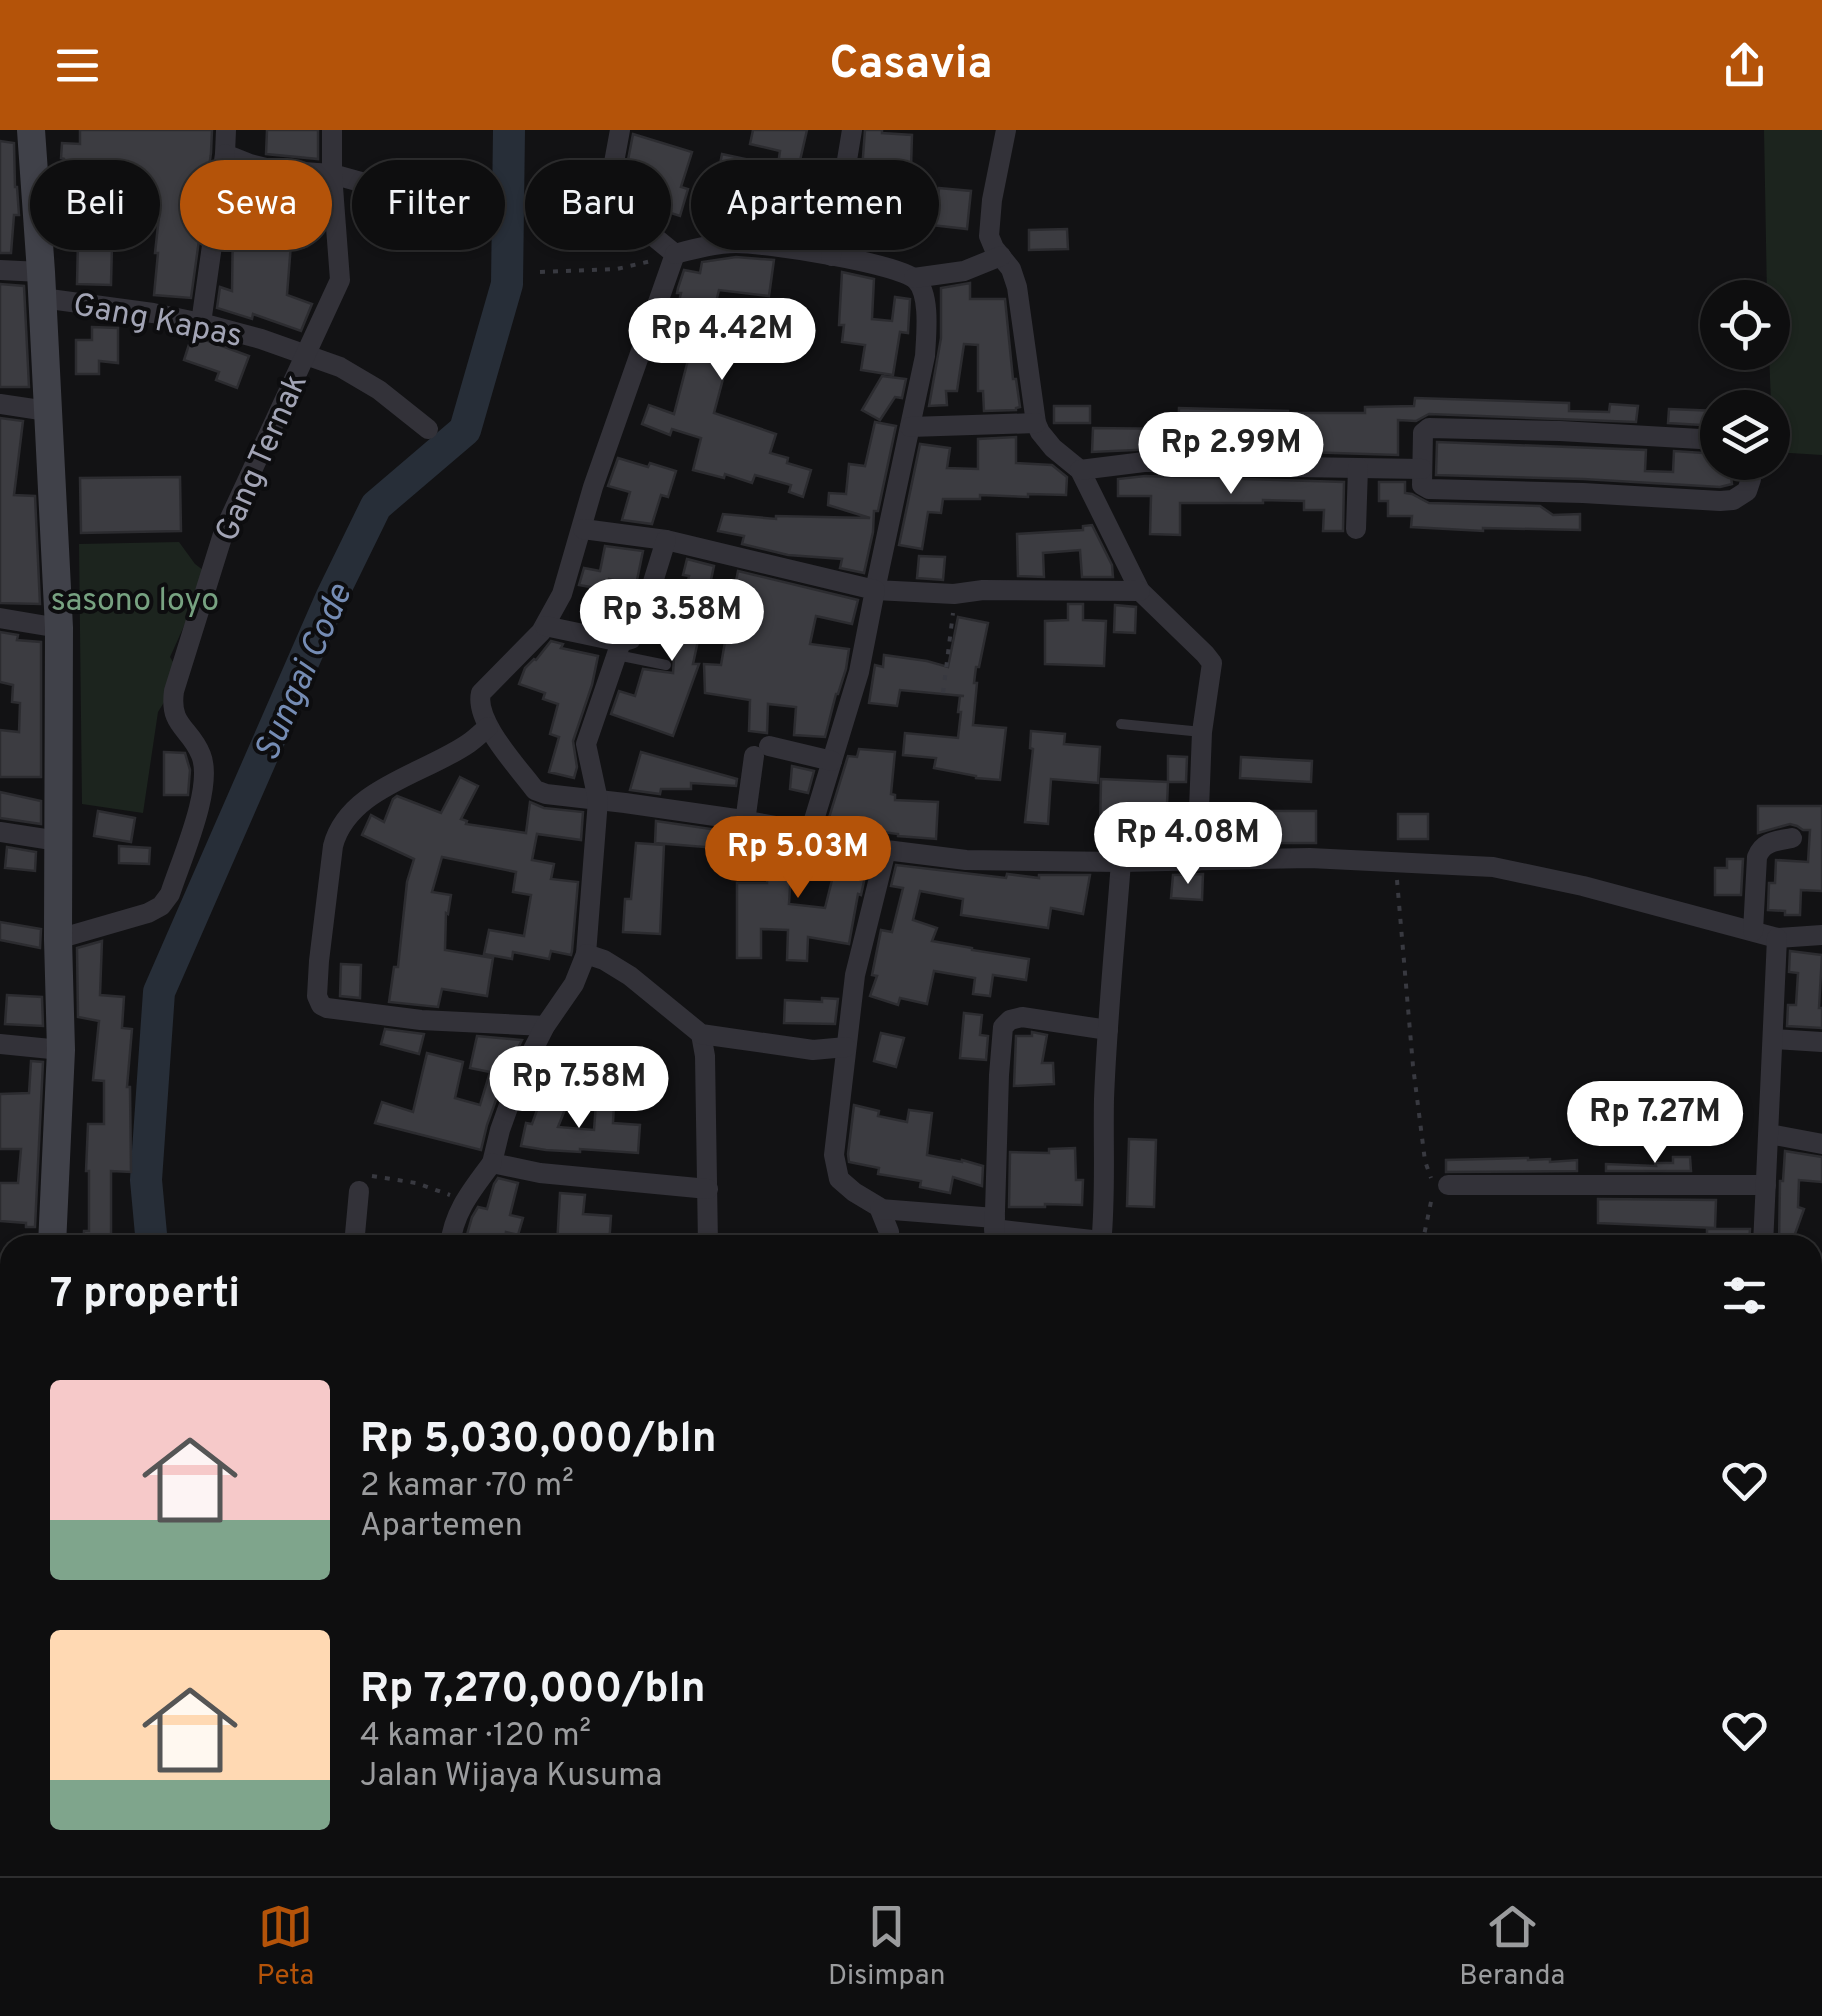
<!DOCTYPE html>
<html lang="id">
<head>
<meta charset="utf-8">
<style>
  body { margin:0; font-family:Overpass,sans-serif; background:#1c1c1d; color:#f1f3f6; height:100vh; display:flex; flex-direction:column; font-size:38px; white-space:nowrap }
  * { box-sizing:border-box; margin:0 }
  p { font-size:32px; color:#9b9c9e }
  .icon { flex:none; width:55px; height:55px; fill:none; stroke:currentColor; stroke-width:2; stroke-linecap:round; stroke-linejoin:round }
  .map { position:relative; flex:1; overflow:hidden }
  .details { position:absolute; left:0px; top:1105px; width:1822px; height:642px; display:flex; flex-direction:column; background:#0e0e0f; border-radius:30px 30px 0 0; box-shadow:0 2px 8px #0004,0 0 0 2px #2e2e2f }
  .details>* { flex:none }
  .top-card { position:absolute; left:30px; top:30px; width:1000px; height:90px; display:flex; gap:20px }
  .tools { position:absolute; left:1700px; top:150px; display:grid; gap:20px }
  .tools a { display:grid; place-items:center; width:90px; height:90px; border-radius:50%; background:#0e0e0f; box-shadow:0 2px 8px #0004,0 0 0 2px #2e2e2f; font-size:50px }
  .price { position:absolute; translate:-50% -85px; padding:0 22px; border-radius:35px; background:#fff; color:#222; font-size:32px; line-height:65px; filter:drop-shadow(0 2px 5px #0008) }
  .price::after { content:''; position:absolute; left:50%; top:60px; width:30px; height:22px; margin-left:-15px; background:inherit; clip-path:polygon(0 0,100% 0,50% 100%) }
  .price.active { background:#b45309; color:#fff }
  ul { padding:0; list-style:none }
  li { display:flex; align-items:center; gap:30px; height:250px; padding:0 50px }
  li span { display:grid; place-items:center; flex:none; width:280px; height:200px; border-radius:10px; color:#555 }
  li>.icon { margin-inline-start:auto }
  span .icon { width:120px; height:120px; fill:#fffc; stroke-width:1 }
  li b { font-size:42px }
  h2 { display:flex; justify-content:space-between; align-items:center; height:120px; padding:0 50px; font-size:42px }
  .chip { padding:0 35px; border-radius:45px; background:#0e0e0f; box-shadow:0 2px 8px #0004,0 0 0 2px #2e2e2f; font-size:35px; line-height:90px }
  .chip.active { background:#b45309; color:#fff }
  header { display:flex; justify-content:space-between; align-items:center; height:130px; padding:0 50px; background:#b45309; color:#fff; font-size:45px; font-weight:700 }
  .menu { display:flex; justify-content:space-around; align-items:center; height:140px; border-top:2px solid #2e2e2f; background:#0e0e0f; font-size:28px; color:#9b9c9e }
  .menu a { display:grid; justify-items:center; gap:5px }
  .menu .active { color:#b45309 }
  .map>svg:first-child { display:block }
  .green { fill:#1c241e }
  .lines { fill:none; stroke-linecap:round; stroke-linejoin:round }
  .river { stroke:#272e38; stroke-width:32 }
  .building { fill:#3c3c41; stroke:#2c2c30; stroke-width:2.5; fill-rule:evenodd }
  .path { stroke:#383940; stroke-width:4; stroke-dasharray:5 8; stroke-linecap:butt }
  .service { stroke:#333239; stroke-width:10 }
  .minor { stroke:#333239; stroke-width:20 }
  .tertiary { stroke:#333239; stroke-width:25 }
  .secondary { stroke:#404149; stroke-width:28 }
  .labels { text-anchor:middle; stroke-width:8; stroke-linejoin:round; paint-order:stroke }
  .street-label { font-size:32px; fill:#a2a4b5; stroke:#0d0d0f }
  .park-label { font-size:32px; fill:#77a281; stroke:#0d0d0f }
  .water-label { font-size:35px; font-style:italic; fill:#758cb4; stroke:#0d0d0f }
</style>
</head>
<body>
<header><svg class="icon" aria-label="menu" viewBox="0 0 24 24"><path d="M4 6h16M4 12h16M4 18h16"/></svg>Casavia<svg class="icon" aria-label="share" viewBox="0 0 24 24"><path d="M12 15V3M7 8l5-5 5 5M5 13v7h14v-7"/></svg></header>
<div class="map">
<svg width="1822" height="1746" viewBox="0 0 1822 1746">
  <rect width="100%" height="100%" fill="#121214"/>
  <!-- green -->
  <g class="green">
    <polygon points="1764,0 1822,0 1822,325 1773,322 1769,223 1772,222 1772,168 1767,167"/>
    <polygon points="179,412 195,434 203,440 202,456 170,527 181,545 158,582 143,683 82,674 79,414"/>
  </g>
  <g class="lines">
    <!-- river -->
    <g class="river">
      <polyline points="152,1115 146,1050 159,862 332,466 376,376 465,300 507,154 509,0"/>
      <polyline points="283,1738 283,1746"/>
    </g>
  </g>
  <!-- building -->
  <g class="building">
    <polygon points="80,0 212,0 211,23 191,168 154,165 158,123 155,123 160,77 129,75 131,34 95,34 90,96 122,99 120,115 112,114 111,155 77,154 78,110 62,109 64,80 60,80 64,29 61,28 62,13 80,14"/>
    <polygon points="267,0 318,0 318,29 266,24"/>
    <polygon points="753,0 807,0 796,48 830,49 825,79 810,78 809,93 763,90 762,95 713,84 722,40 719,39 722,24 745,29 741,47 775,55 780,21 750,14"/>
    <polygon points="865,0 882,0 882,3 912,5 911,38 880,37 876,107 848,105 857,53 861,53"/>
    <polygon points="633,4 692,22 681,57 688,59 680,86 633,71 644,35 628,30"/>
    <polygon points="0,11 14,13 15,57 17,57 19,85 14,85 11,123 0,123"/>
    <polygon points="939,58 971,61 967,99 904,92 908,62 938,66"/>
    <polygon points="232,74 310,86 307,116 291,114 287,165 312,174 301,201 253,184 252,189 217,178 220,157 232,161 233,93 229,93"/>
    <polygon points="1067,99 1068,119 1029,120 1029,100"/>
    <polygon points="736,127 774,130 769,166 719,160 708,205 734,210 730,235 727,234 714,283 776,304 770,323 788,328 787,333 811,340 803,367 789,362 791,355 755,345 752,353 725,344 724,348 693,340 701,308 672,299 670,305 642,294 649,275 674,284 688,230 690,231 698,190 676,185 681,163 677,163 678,158 684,140 700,143 702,132"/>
    <polygon points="842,142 874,149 872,189 892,191 895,167 910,169 908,203 900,202 893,245 861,240 865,215 842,212 844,195 839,195"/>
    <polygon points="970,153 970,169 1005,169 1013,249 1016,249 1020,277 1016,278 1016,280 984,281 983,261 978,261 978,215 964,214 957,261 946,261 947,275 929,276 941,208 941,158"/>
    <polygon points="0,154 24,156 29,257 0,257"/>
    <polygon points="92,197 118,198 118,233 99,231 99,244 76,244 76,210 92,210"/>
    <polygon points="192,205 249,226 237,258 216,250 219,242 184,230"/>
    <polygon points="882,246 906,249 902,268 895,267 880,290 862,280"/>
    <polygon points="1415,268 1569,273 1569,281 1609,282 1610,274 1638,276 1636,292 1429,284 1416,291 1398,290 1398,325 1179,318 1092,322 1093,298 1178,299 1179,278 1288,281 1288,283 1365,283 1365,277 1414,276"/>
    <rect x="1054" y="276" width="36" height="17"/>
    <polygon points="1669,279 1718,281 1718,296 1668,293"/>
    <polygon points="0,288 23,291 14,365 35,366 40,474 0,473"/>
    <polygon points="875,292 896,296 878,381 874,381 873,402 864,443 840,438 842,429 788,425 742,414 744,406 718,401 723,384 776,389 776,386 870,388 828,375 829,363 846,364 849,334 865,336"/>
    <polygon points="1016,307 1016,333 1052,335 1067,347 1066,365 1028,364 1028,367 980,365 980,369 943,369 941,383 928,382 922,419 899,415 920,314 950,318 947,338 978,339 978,309"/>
    <polygon points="1437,312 1646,320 1645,341 1673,342 1674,321 1718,324 1718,332 1729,332 1732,354 1720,357 1583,349 1436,345"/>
    <polygon points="618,328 648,337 650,333 676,341 668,367 661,365 652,394 622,390 630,362 608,356"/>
    <polygon points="1145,346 1344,352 1343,401 1323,401 1324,380 1304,380 1304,371 1263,370 1263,373 1180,373 1180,405 1150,404 1151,366 1118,366 1118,349"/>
    <polygon points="180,347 181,401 81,403 80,348"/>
    <polygon points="1379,352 1405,352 1405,363 1412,364 1429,373 1540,376 1553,385 1580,384 1580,400 1483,398 1483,401 1411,397 1412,386 1388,386 1388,371 1379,371"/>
    <polygon points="1092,395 1112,435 1113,447 1082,447 1080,420 1043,423 1044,447 1018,446 1017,404 1083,400 1083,396"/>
    <polygon points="605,416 643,421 636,455 609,449 607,460 579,455 584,438 600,441"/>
    <polygon points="919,426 945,427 943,450 917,448"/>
    <polygon points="687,429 714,436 693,534 699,534 673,606 611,584 619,561 635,566 643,539 673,543 675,513 689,446 683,445"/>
    <polygon points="738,441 858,470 852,494 816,486 810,514 849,519 846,539 838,564 836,564 825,607 794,605 796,577 768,574 767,603 749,601 750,570 705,563 704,534 721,535 726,506 735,508 742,479 731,476"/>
    <polygon points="1068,474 1083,474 1083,490 1106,491 1104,536 1045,534 1045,491 1068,490"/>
    <polygon points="1115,475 1136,477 1135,503 1114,502"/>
    <polygon points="958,487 988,493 979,537 976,537 974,553 977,553 973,595 1006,598 1000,650 976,648 976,646 934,638 936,628 903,625 905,603 958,608 961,582 958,582 960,566 964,566 900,560 897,576 869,573 875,535 883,537 884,525 927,531 948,537"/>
    <polygon points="0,502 18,505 17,510 41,512 41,647 0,647 0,600 19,602 20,573 12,572 13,555 0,552"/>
    <polygon points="551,511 563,514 561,518 598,526 592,555 573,611 577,637 574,648 549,642 559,607 550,604 558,574 543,569 545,563 519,554 525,538 534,529 536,530"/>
    <polygon points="1031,601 1065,604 1064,614 1100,617 1098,653 1051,649 1048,694 1025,692 1033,619 1030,618"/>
    <polygon points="859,619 895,622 891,664 895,665 895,670 938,672 936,709 898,706 898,704 867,700 828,691 848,626 857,627"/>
    <polygon points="164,622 185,623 190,640 188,665 164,665"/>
    <polygon points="641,622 737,649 736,656 691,653 691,659 661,659 660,664 630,660"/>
    <polygon points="1168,626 1187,627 1186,652 1168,652"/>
    <polygon points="1241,627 1312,631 1311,652 1240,648"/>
    <polygon points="792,636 814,641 808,663 790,659"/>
    <polygon points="460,647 478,656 461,689 467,691 466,694 526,703 530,672 544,678 583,682 581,710 537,704 532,730 554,734 551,749 578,752 572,821 571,825 551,821 549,829 513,822 512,829 484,824 489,800 524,806 531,765 513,762 516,742 442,727 432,762 451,765 448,784 446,783 445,820 493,828 487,866 442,859 438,877 389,872 394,837 398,837 407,752 414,729 362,705 371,685 384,692 393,669 397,666 441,683"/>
    <polygon points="1101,649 1168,652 1167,675 1128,673 1128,703 1100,702"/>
    <polygon points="0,662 41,671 41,694 0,688"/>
    <polygon points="1758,676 1822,676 1822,761 1801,760 1800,785 1785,785 1785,781 1768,780 1769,753 1775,753 1776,730 1808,732 1810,700 1803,700 1797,696 1790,694 1758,703"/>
    <polygon points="98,681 135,688 131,712 94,706"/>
    <rect x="1240" y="681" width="76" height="32"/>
    <rect x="1398" y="684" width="30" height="25"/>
    <polygon points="656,691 718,700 717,718 655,713"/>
    <path d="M 771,710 L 831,720 L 830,721 L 837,723 L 834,734 L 866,742 L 861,765 L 858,764 L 849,814 L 808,807 L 807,831 L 787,830 L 788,800 L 761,799 L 761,828 L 737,828 L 737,753 L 767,753 ZM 791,741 L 832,750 L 825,778 L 789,774 Z"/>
    <polygon points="636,713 664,715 660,804 623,802 625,769 631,769"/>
    <polygon points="119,716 150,718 149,734 119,733"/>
    <polygon points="7,717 36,722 35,741 5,738"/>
    <polygon points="1727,729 1743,729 1741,765 1715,765 1715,738 1727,738"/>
    <polygon points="896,735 1006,748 1007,744 1039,748 1039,745 1090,745 1083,784 1051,778 1048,798 961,785 963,769 920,761 913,790 937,798 932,811 972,818 972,820 1029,829 1026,850 993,845 990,866 973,864 975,848 934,841 927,874 900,868 898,875 870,866 877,846 872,845 881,800 892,802 903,758 891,756"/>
    <polygon points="1203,744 1202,770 1171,768 1173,745"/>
    <polygon points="0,792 41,799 40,818 0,810"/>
    <polygon points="102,811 100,865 124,867 122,898 132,899 127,957 130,957 131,1042 111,1041 111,1115 83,1115 84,1101 89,1101 89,1041 86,1041 88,994 104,994 104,951 93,950 99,891 78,887 77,818"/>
    <polygon points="1790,821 1822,825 1819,878 1822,878 1822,898 1787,896 1788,875 1796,875 1798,843 1789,842"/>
    <polygon points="341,834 361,835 360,868 340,866"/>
    <polygon points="7,865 42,867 43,896 5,894"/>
    <polygon points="822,868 838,869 835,894 784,893 785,870 822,872"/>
    <polygon points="964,883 982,885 980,905 988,906 986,930 960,928"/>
    <polygon points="385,899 424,904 419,924 381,914"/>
    <polygon points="1032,902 1047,905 1042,933 1053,933 1054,954 1014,956 1016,906 1032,906"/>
    <polygon points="881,903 904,908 896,937 874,931"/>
    <polygon points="477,906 522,910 506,942 487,995 481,1020 375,993 382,972 413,982 427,923 463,932 455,968 480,975 490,942 470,938"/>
    <polygon points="31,931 43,932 35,1097 26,1097 26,1093 0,1091 0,1053 18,1053 21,1019 0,1019 0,964 29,963"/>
    <polygon points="543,963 568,972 558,997 594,1000 596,973 614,974 613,993 640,995 638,1023 580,1019 580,1022 546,1020 521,1016 526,993 532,994"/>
    <polygon points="854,975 879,981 878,986 907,992 909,980 932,983 927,1025 962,1032 962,1030 983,1036 982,1056 953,1047 950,1063 920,1057 921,1051 878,1044 879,1038 849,1032 848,1024"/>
    <polygon points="1129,1009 1156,1010 1154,1077 1127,1076"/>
    <polygon points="1075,1018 1076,1050 1083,1050 1082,1075 1045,1074 1045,1077 1009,1077 1010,1022 1049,1023 1049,1019"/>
    <polygon points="1785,1021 1822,1027 1822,1052 1799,1050 1798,1077 1804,1079 1791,1115 1779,1115 1780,1051 1783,1051"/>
    <polygon points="1673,1027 1690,1027 1691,1041 1606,1041 1606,1034 1656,1036 1655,1033 1673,1033"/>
    <polygon points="1528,1028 1528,1030 1550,1029 1550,1032 1577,1030 1577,1041 1446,1042 1446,1030"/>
    <polygon points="498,1048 518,1053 510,1085 523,1088 518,1105 506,1102 504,1115 464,1115 472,1087 478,1077 487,1079 494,1054"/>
    <polygon points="560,1063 585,1065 583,1084 611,1086 609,1115 557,1115"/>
    <polygon points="1598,1069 1716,1070 1715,1098 1598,1093"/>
    <polygon points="1707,1099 1750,1099 1749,1115 1707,1115"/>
  </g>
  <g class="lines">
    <!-- path -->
    <g class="path">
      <polyline points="540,142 617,139 651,131"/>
      <polyline points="943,563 953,483"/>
      <polyline points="1397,750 1413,936 1425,1031 1431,1048"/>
      <polyline points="372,1046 416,1053 450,1065"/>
      <polyline points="1422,1115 1432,1067"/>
    </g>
    <!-- service -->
    <g class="service">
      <polyline points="617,525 666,535"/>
      <polyline points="1121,594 1202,602"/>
    </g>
    <!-- minor -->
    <g class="minor">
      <polyline points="226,0 225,24 250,34 274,40 332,44 458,79"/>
      <polyline points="620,0 608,65 625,83 675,124"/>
      <polyline points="1006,0 992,70 989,106 994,118 1011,139 1017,157 1036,293 1040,302 1053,318 1080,340 1140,461 1205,524 1212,533 1202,602 1197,731"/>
      <path d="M 675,124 L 593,357 L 562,464 L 541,502 L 481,563 C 474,591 518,637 535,660 L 546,664 L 625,673 L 736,689 L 839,707 L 886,720 L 966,730 L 1121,732 L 1310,728 L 1493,737 L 1583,756 L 1777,808 L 1822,805"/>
      <path d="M 675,124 C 694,119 716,113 736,113 C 765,113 899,133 916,150 C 931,165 926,206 925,226 L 875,460 L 954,464 L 983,460 L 1140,461"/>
      <polyline points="831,126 852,0"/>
      <polyline points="0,140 41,142"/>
      <polyline points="914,148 964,141 1001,126"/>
      <polyline points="42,168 153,183 201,193 261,209 340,237 379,260 428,299"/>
      <polyline points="201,193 225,24"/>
      <polyline points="0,274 47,281"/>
      <polyline points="910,297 1036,293"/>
      <polyline points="1718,310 1560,301 1429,298 1423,303 1422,355 1429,359 1583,363 1720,371 1733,370 1747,361 1751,349 1748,332"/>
      <polyline points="1080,340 1144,332 1178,332 1297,337 1422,339"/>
      <polyline points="583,399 666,410 875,460 859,542 810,703"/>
      <polyline points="1356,399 1358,338"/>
      <polyline points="0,488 59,498"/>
      <polyline points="545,496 621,512 631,509 644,481 666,410"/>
      <path d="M 488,597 C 482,602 476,608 469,613 C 425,644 348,658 333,716 L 319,831 L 317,866 L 321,875 L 327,878 L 421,890 L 545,896"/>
      <polyline points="769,616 832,631"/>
      <polyline points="745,692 754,626"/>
      <polyline points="0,702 58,711"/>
      <polyline points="886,720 855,845 834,1025 839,1049 854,1062 879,1077 889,1102 890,1115"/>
      <path d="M 1753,801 L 1757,727 C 1763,711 1777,711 1792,708"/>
      <path d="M 58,809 L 148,783 L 161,776 L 170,764 C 181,730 214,657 201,625 C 190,597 169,597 174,561 L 224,401 L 340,150 L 332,44 L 332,0"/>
      <polyline points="586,824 598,670 586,614 621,512"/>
      <polyline points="701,904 705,926 708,1115"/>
      <polyline points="1773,909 1822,912"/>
      <polyline points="0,914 61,920"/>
      <polyline points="1769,1004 1822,1014"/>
      <polyline points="1448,1055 1766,1055"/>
      <polyline points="708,1059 540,1043 492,1033 500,1000 519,947 545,896 574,854 586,824 604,830 630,846 701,904 813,920 846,917"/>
      <polyline points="880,1079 995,1088"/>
      <polyline points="994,1099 1101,1111"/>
      <polyline points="354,1115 359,1061"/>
      <path d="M 450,1115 C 454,1081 472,1060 492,1033"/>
      <polyline points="994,1115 999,945 1003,897 1010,890 1022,887 1108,900"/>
      <path d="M 1101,1115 C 1106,1067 1103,1018 1104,969 C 1107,890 1115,811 1121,732"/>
      <polyline points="1763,1115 1777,808"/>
      <polyline points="1812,1190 1822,1191"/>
      <polyline points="0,1191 10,1193"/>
      <polyline points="653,1738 673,1746"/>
      <polyline points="475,1746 479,1738"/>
      <polyline points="912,1746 914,1738"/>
      <polyline points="1112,1746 1113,1738"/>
      <polyline points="1749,1746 1749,1738"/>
    </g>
    <!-- tertiary -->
    <polyline class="tertiary" points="0,1298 10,1299"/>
    <!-- secondary -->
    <g class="secondary">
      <polyline points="31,0 41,142 59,498 58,809 61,920 52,1115"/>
      <polyline points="49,1738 49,1746"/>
    </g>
  </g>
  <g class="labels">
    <!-- street labels -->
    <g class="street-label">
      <text transform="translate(158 189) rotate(11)" y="11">Gang Kapas</text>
      <text transform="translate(260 327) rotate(-66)" y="11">Gang Ternak</text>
    </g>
    <!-- park labels -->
    <g class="park-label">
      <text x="135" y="480">sasono loyo</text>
    </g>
    <!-- water labels -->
    <g class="water-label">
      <text transform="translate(302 542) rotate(-66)" y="12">Sungai Code</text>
    </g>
  </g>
</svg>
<div class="tools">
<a><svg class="icon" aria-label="locate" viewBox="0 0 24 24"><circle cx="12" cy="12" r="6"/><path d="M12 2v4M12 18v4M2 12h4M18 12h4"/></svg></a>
<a><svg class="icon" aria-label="layers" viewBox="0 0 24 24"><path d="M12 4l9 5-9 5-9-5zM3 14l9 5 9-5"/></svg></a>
</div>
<b class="price" style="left:722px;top:253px">Rp 4.42M</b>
<b class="price" style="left:1231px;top:367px">Rp 2.99M</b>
<b class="price" style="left:672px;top:534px">Rp 3.58M</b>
<b class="price" style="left:1188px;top:757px">Rp 4.08M</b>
<b class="price active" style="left:798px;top:771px">Rp 5.03M</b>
<b class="price" style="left:579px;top:1001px">Rp 7.58M</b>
<b class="price" style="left:1655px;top:1036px">Rp 7.27M</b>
<div class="top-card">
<a class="chip">Beli</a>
<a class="chip active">Sewa</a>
<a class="chip">Filter</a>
<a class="chip">Baru</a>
<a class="chip">Apartemen</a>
</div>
<section class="details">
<h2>7 properti<svg class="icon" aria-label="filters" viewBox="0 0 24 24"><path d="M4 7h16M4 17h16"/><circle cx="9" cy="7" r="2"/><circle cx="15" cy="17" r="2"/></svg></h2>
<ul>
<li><span style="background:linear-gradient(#f6c9c9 70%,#7fa58c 0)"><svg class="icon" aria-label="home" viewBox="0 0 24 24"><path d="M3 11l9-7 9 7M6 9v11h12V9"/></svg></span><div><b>Rp 5,030,000/bln</b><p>2 kamar · 70 m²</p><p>Apartemen</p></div><svg class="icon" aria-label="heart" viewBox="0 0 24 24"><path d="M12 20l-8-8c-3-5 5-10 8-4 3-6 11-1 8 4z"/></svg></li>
<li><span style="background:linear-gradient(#ffd9b3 75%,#7fa58c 0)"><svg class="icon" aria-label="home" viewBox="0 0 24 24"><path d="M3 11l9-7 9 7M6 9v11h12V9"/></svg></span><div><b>Rp 7,270,000/bln</b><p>4 kamar · 120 m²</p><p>Jalan Wijaya Kusuma</p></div><svg class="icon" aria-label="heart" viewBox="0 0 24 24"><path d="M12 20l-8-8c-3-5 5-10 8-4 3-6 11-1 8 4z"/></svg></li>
</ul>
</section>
</div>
<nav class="menu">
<a class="active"><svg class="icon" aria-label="map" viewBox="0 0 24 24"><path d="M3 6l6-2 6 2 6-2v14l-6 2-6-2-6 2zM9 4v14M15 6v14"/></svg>Peta</a>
<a><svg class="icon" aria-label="saved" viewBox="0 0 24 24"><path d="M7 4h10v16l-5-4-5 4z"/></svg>Disimpan</a>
<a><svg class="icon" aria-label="home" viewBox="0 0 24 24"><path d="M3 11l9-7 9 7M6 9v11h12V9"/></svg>Beranda</a>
</nav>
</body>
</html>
